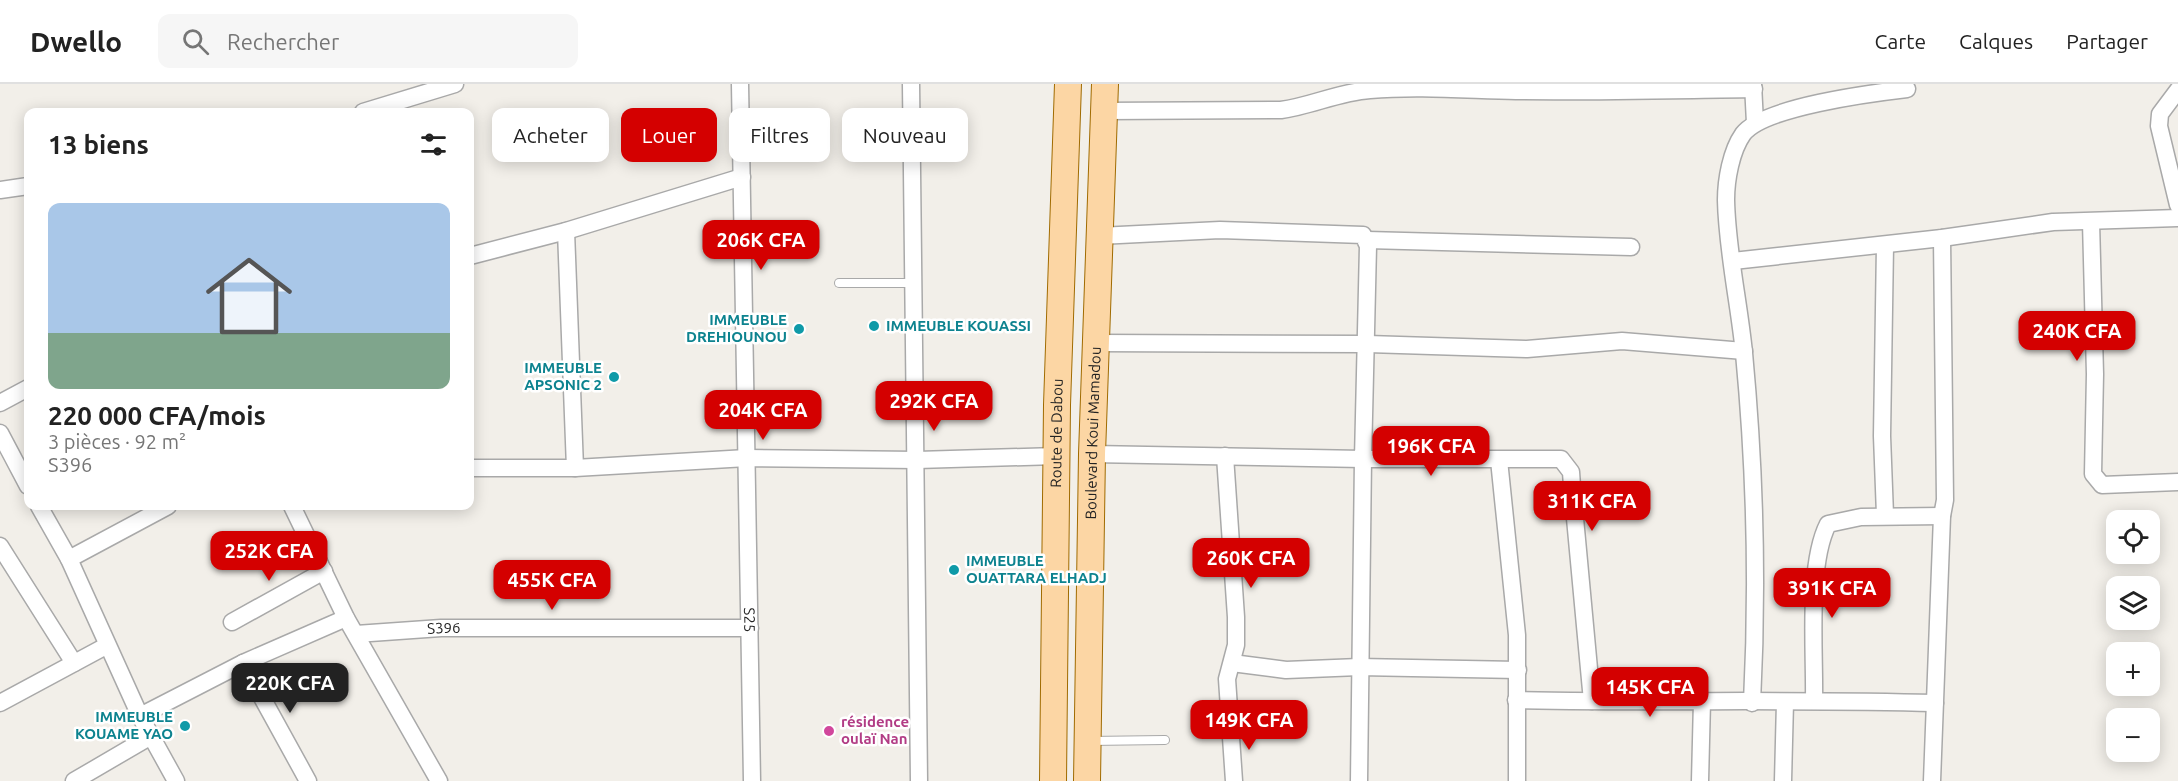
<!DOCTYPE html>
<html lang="fr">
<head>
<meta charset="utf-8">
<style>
  body { margin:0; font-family:Ubuntu,sans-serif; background:#f6f6f6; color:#222; height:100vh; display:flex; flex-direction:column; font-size:22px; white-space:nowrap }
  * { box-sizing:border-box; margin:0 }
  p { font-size:20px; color:#767676 }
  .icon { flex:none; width:33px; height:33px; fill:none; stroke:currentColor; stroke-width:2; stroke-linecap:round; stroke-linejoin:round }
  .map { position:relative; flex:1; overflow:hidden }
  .details { position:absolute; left:24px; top:24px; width:450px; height:402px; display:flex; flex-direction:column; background:#fff; border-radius:12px; box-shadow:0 3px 15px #0003 }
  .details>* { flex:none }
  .guide { position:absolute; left:492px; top:24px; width:570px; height:54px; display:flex; gap:12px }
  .fabs { position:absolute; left:2106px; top:426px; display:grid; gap:12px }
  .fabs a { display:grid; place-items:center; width:54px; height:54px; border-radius:12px; background:#fff; box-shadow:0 3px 15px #0003; font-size:30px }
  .price { position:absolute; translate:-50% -51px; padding:0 14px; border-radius:12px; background:#d40000; color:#fff; font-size:20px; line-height:39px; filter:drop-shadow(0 2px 3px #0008) }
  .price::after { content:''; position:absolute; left:50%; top:36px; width:18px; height:14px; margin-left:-9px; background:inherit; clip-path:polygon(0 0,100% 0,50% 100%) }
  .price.selected { background:#222; color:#fff }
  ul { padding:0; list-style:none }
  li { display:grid; align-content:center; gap:12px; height:318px; padding:0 24px }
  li+li { border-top:2px solid #e0e0e0 }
  li span { display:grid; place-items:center; height:186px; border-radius:12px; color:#555 }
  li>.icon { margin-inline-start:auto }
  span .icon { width:108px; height:108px; fill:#fffc; stroke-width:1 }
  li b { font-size:26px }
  h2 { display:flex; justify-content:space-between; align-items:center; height:72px; padding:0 24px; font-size:26px }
  .pill { padding:0 21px; border-radius:12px; background:#fff; box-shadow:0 3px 15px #0003; font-size:21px; line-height:54px }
  .pill.selected { background:#d40000; color:#fff }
  header { display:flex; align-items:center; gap:36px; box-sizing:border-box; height:84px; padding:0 30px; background:#fff; border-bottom:2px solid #e0e0e0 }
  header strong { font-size:28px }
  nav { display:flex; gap:33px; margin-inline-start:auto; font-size:21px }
  .search { width:420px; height:54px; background:#f6f6f6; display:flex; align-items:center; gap:15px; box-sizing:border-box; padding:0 21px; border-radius:12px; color:#767676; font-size:22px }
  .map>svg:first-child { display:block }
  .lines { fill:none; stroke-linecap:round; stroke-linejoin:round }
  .lane-casing { stroke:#a9a9a9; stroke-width:10 }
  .street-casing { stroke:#a9a9a9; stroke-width:19 }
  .primary-casing { stroke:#a06b00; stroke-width:28 }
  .lane { stroke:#fff; stroke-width:8 }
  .street { stroke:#fff; stroke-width:16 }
  .primary { stroke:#fcd6a4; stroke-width:26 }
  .culture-dot { fill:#0f9aa8; stroke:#fff; stroke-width:2 }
  .hotel-dot { fill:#d1479c; stroke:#fff; stroke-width:2 }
  .labels { text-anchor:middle; stroke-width:5; stroke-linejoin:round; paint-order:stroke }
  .culture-label { font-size:15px; font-weight:bold; fill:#0d838f; stroke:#fff; text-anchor:end }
  .street-label { font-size:15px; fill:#222; stroke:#fff }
  .hotel-label { font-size:15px; font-weight:bold; fill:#b23c85; stroke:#fff; text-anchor:start }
</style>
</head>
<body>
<header>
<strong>Dwello</strong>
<div class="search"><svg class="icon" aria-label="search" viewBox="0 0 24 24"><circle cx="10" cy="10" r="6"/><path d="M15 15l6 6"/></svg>Rechercher</div>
<nav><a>Carte</a><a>Calques</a><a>Partager</a></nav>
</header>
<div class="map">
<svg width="2178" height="697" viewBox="0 0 2178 697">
  <rect width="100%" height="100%" fill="#f2efe9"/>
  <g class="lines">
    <!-- lane casing -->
    <g class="lane-casing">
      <g id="lane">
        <polyline points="839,199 914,199"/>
        <polyline points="1089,657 1165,656"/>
      </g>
    </g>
    <!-- street casing -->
    <g class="street-casing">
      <g id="street">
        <path id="s1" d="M 740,0 L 752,697"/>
        <polyline points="911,0 919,697"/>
        <polyline points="1753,0 1755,39"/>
        <polyline points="2178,6 2160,30 2159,42 2178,121"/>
        <path d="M 1104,27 L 1281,26 C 1311,22 1339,8 1370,6 C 1418,2 1467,6 1516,7 C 1595,8 1674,6 1754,5"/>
        <polyline points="363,28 455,0"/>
        <polyline points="0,106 28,102"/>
        <polyline points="2091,138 2095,290 2093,390 2102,401 2178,398"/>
        <polyline points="566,147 575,384"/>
        <polyline points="1367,156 1631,163"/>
        <polyline points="1885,161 1882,352 1885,431"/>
        <polyline points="470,172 566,147 742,93"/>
        <polyline points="1733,177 1942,154 2053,138 2178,134"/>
        <polyline points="1096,259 1368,260 1527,265 1622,257 1744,267"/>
        <polyline points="0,319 28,304"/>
        <polyline points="0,349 28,402"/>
        <polyline points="1092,370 1363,375 1368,162 1363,151 1220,146 1099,152"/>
        <polyline points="1225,372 1236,533 1236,561 1227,595 1234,697"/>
        <polyline points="1499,376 1517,551 1517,697"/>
        <polyline points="470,384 575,384 747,374 917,376 1057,372"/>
        <polyline points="39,422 69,475 140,632 176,697"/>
        <polyline points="292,422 346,534 439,697"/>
        <polyline points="0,462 74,579"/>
        <polyline points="69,475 168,422"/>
        <polyline points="232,538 324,487"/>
        <path id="s2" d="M 356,550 L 441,544 L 750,544"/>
        <polyline points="243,579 308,697"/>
        <polyline points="1232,579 1286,586 1359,583 1518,586"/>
        <path d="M 1516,616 C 1656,619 1795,615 1935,619"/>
        <path d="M 1814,616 C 1815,568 1807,481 1828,440 L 1861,433 L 1942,432"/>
        <polyline points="0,619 106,562"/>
        <path d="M 1752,619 C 1758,502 1755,385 1744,269 C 1739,218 1727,167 1726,116 C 1726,96 1731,67 1743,50 C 1763,23 1872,9 1907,5"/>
        <polyline points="140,632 243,579 346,534"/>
        <polyline points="74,697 151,652"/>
        <polyline points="1359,697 1363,375 1561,375 1571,388 1572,402 1592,617"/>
        <polyline points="1700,697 1702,617"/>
        <polyline points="1783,697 1785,618"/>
        <polyline points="1932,697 1942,432 1945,416 1942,154"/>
      </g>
    </g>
    <!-- primary casing -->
    <g class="primary-casing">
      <g id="primary">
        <path id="s3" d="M 1053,697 L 1057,321 L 1068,0"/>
        <path id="s4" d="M 1087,697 L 1092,370 L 1105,0"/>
      </g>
    </g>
    <!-- lane -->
    <use href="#lane" class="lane"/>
    <!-- street -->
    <use href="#street" class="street"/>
    <!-- primary -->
    <use href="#primary" class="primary"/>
  </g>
  <!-- markers -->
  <g class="culture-dot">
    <circle cx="874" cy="242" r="6"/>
    <circle cx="799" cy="245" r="6"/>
    <circle cx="614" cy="293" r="6"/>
    <circle cx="954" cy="486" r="6"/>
    <circle cx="185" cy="642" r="6"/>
  </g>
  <circle class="hotel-dot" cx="829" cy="647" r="6"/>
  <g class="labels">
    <!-- culture labels -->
    <g class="culture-label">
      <text x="787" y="241">IMMEUBLE<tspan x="787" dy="17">DREHIOUNOU</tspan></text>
      <text x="886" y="247" text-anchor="start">IMMEUBLE KOUASSI</text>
      <text x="602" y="289">IMMEUBLE<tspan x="602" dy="17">APSONIC 2</tspan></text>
      <text x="966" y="482" text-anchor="start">IMMEUBLE<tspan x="966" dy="17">OUATTARA ELHADJ</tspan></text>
      <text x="173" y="638">IMMEUBLE<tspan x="173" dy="17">KOUAME YAO</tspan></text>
    </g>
    <!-- street labels -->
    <g class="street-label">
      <text dy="5" stroke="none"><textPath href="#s3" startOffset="348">Route de Dabou</textPath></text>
      <text dy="5" stroke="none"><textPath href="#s4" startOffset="348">Boulevard Koui Mamadou</textPath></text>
      <text dy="5" stroke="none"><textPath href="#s1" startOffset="536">S25</textPath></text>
      <text dy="5" stroke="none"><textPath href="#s2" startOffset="88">S396</textPath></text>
    </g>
    <!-- hotel labels -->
    <g class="hotel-label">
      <text x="841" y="643">résidence<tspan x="841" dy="17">oulaï Nan</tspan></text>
    </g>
  </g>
</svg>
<div class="fabs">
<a><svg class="icon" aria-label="locate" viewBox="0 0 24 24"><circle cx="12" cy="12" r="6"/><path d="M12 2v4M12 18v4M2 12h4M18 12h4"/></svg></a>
<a><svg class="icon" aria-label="layers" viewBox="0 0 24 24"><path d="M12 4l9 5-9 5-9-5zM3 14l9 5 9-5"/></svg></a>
<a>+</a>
<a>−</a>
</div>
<b class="price" style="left:761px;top:187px">206K CFA</b>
<b class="price" style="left:2077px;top:278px">240K CFA</b>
<b class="price" style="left:934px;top:348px">292K CFA</b>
<b class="price" style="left:763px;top:357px">204K CFA</b>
<b class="price" style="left:1431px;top:393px">196K CFA</b>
<b class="price" style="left:1592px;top:448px">311K CFA</b>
<b class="price" style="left:269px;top:498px">252K CFA</b>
<b class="price" style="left:1251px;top:505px">260K CFA</b>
<b class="price" style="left:552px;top:527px">455K CFA</b>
<b class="price" style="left:1832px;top:535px">391K CFA</b>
<b class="price selected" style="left:290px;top:630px">220K CFA</b>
<b class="price" style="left:1650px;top:634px">145K CFA</b>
<b class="price" style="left:1249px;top:667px">149K CFA</b>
<div class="guide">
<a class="pill">Acheter</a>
<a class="pill selected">Louer</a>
<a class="pill">Filtres</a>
<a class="pill">Nouveau</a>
</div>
<section class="details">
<h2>13 biens<svg class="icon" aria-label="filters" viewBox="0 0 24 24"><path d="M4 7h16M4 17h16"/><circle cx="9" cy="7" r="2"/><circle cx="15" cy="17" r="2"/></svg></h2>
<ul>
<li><span style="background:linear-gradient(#a9c7e8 70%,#7fa58c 0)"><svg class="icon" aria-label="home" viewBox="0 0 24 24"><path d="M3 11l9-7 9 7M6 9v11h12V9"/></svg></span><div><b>220 000 CFA/mois</b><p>3 pièces · 92 m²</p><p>S396</p></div></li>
</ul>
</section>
</div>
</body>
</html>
